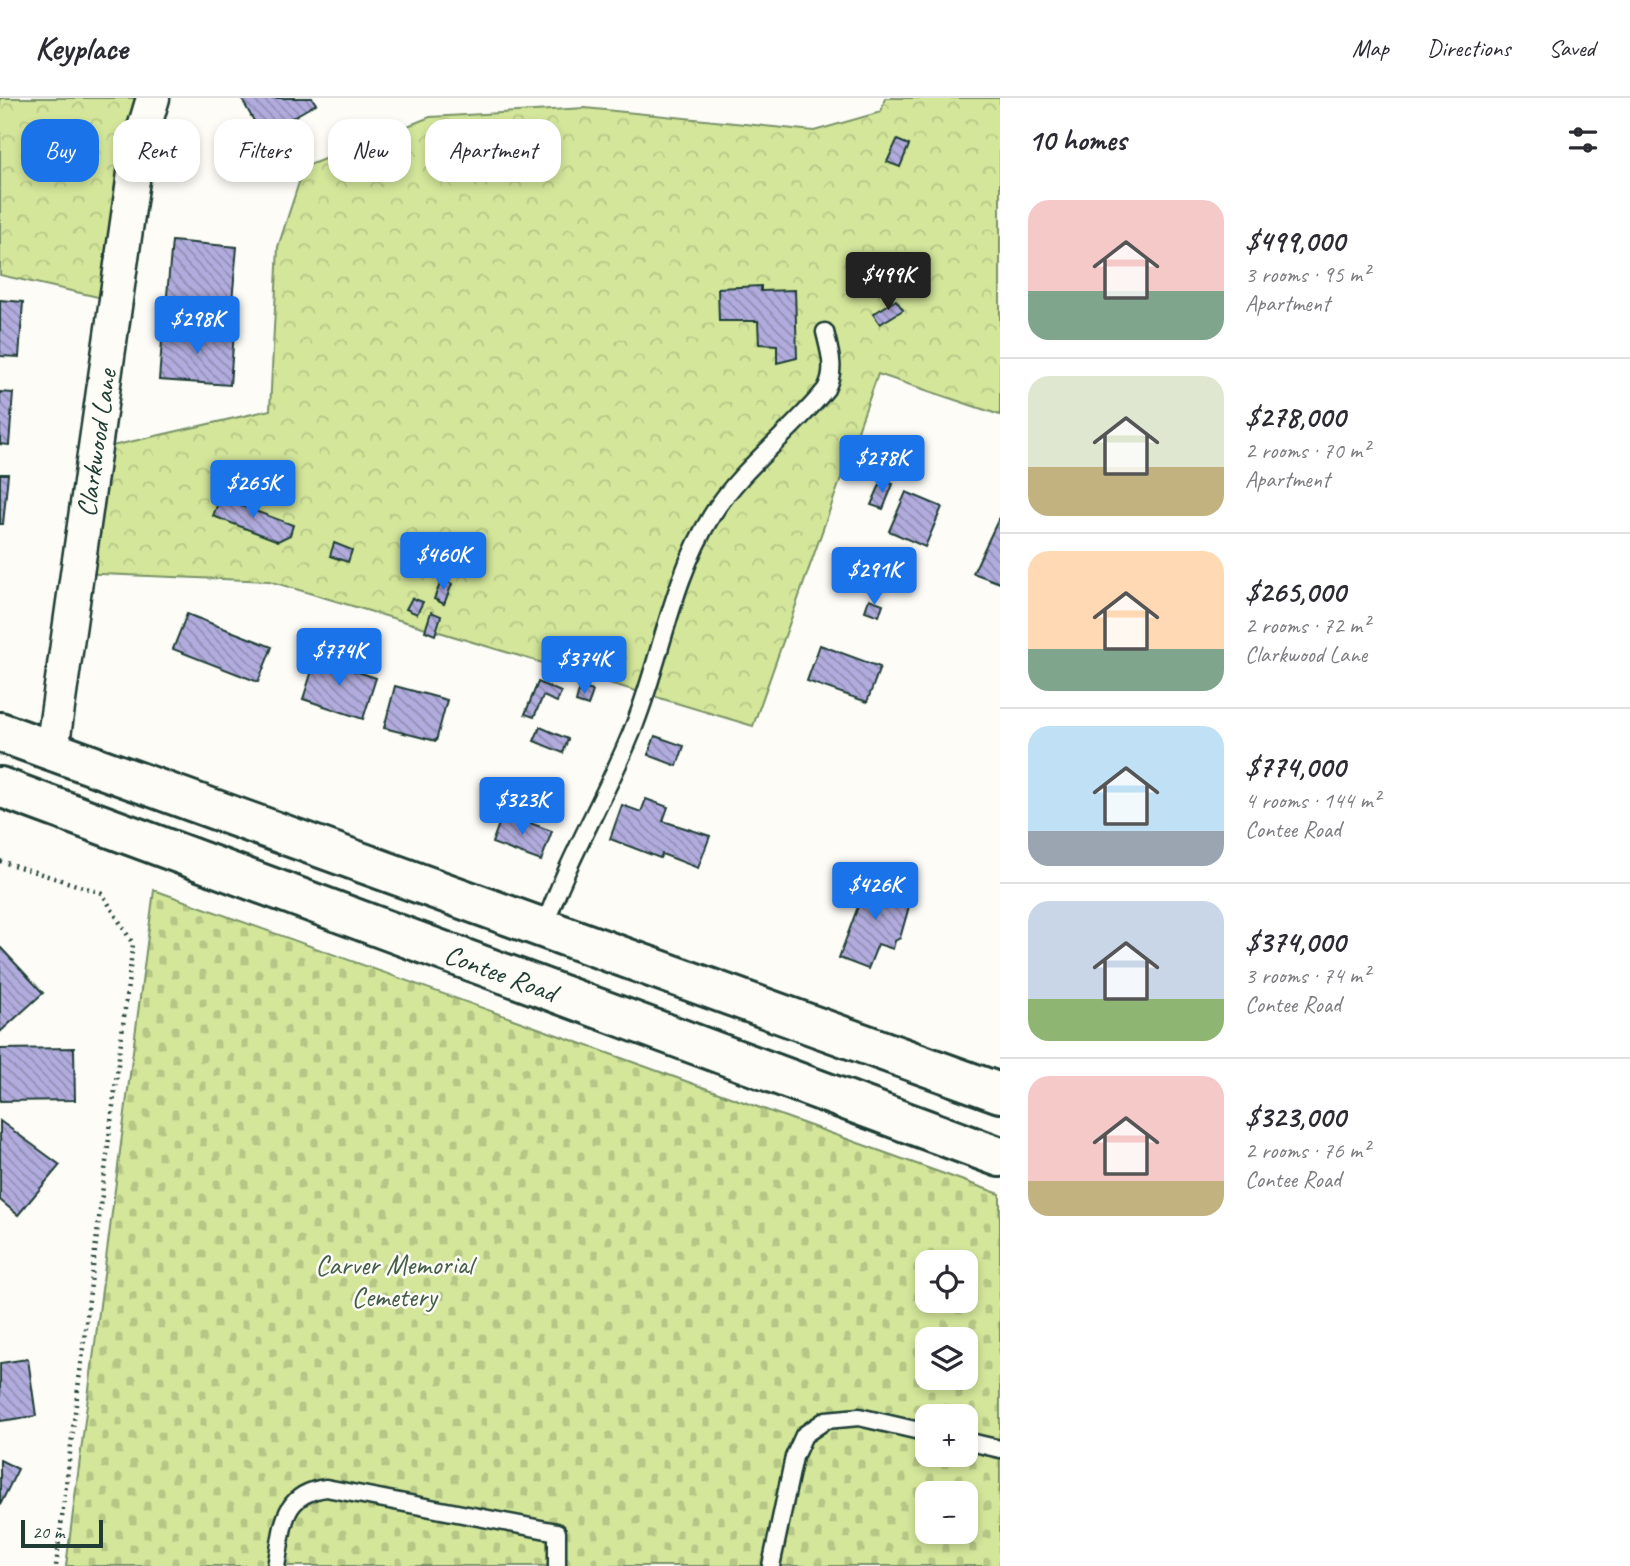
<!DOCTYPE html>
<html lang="en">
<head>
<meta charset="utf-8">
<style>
  body { margin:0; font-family:Caveat,sans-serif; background:#f7f7f7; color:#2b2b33; height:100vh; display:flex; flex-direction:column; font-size:26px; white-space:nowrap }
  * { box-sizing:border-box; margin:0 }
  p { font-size:23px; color:#7c7c81 }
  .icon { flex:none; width:38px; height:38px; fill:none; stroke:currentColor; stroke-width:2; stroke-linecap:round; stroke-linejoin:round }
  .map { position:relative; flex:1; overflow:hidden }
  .panel { display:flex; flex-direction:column; background:#fff; width:630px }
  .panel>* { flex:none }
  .top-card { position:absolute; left:21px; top:21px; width:665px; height:63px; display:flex; gap:14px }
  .buttons { position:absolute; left:915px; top:1152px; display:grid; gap:14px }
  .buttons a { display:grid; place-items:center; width:63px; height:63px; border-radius:14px; background:#fff; box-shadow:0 4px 10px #0003; font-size:35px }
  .scale { position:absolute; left:21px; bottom:18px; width:82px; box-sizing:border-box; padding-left:7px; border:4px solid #1f3d34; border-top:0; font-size:19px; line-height:24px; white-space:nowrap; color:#1f3d34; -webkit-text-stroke:5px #fdfcf7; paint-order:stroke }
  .price { position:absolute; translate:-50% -60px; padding:0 16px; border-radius:7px; background:#1a73e8; color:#fff; font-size:23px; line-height:46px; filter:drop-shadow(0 2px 4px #0008) }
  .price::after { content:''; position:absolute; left:50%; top:42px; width:21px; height:16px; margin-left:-10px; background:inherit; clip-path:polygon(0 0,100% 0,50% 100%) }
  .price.selected { background:#222; color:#fff }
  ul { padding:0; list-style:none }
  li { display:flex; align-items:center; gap:21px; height:175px; padding:0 28px }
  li+li { border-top:2px solid #e1e1e2 }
  li span { display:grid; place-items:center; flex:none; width:196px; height:140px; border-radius:21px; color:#555 }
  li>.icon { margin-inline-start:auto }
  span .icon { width:84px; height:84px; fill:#fffc; stroke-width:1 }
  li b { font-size:30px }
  h2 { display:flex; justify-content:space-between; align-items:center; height:84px; padding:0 28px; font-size:30px }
  .chip { padding:0 24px; border-radius:21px; background:#fff; box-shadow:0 4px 10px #0003; font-size:24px; line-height:63px }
  .chip.selected { background:#1a73e8; color:#fff }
  header { display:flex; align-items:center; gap:42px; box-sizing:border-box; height:98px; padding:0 35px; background:#fff; border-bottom:2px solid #e1e1e2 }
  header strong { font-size:33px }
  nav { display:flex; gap:38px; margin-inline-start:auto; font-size:24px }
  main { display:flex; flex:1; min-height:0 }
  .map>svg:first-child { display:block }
  .forest { fill:url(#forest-crowns); stroke:#799267; stroke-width:2 }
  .cemetery { fill:url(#cemetery-stones); stroke:#799267; stroke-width:2; fill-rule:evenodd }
  .building { fill:url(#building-back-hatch); stroke:#1f3d34; stroke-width:2 }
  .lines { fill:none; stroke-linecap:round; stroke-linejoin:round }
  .lane-casing { stroke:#1f3d34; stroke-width:21 }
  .street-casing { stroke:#1f3d34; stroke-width:37 }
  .secondary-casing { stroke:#1f3d34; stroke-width:44 }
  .path { stroke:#1f3d34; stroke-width:4.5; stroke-dasharray:2 5; stroke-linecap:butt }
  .lane { stroke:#fdfcf7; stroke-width:16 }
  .street { stroke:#fdfcf7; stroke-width:32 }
  .secondary { stroke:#fdfcf7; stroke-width:38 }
  .labels { text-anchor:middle; stroke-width:5; stroke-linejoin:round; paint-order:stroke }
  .street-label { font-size:28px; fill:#1f3d34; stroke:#fdfcf7 }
  .park-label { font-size:28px; fill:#435f48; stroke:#fdfcf7 }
</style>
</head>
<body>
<header>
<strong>Keyplace</strong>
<nav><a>Map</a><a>Directions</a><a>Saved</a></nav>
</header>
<main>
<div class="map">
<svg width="1000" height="1468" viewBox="0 0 1000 1468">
  <defs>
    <pattern id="forest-crowns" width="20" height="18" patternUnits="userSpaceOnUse" patternTransform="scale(1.75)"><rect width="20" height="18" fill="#d3e69a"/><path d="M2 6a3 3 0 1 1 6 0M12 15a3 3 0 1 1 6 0" fill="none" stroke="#b5c685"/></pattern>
    <pattern id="cemetery-stones" width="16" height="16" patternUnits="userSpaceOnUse" patternTransform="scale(1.75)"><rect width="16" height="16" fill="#d3e69a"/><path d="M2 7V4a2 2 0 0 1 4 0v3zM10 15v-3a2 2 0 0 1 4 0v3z" fill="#b5c685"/></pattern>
    <pattern id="building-back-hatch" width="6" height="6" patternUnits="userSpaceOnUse" patternTransform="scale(1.75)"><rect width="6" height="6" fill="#b1acdd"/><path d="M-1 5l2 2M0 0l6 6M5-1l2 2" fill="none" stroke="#8f8db4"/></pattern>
  </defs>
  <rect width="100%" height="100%" fill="#fdfcf7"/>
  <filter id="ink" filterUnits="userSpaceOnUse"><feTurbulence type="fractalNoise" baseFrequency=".0143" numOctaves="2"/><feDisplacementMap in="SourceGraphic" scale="14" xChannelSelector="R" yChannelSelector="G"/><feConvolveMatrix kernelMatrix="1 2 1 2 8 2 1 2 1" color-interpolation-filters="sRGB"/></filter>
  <g filter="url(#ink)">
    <!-- forest -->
    <g class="forest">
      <polygon points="0,0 153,0 116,203 0,177"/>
      <polygon points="885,0 1000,0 1000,317 878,276 753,628 269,483 77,475 94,352 270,312 278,149 304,69 430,19 585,10 814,33 881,14"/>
    </g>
    <!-- cemetery -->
    <path class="cemetery" d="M 154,792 L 1000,1096 L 1000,1468 L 66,1468 ZM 928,1164 L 966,1164 L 966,1202 L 928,1202 ZM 928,1241 L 966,1241 L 966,1279 L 928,1279 ZM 928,1318 L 966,1318 L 966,1356 L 928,1356 ZM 928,1395 L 966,1395 L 966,1433 L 928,1433 Z"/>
    <!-- building -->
    <g class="building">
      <polygon points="241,0 312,0 316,6 262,37"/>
      <polygon points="897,42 909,47 900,69 887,64"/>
      <polygon points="172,143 237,149 231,214 166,208"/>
      <polygon points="761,188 761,193 795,192 797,260 777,265 777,247 759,246 758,223 719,223 718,190"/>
      <polygon points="0,202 23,204 19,259 0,258"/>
      <polygon points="896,202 903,212 880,226 873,216"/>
      <polygon points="163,230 234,234 230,287 159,282"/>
      <polygon points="0,294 13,295 9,347 0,346"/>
      <polygon points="0,376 8,376 3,426 0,426"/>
      <polygon points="882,382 893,386 883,411 871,407"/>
      <polygon points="906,394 942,409 925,449 889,433"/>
      <polygon points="220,400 293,427 290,437 278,443 213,418"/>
      <polygon points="1000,418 1000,485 973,475"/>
      <polygon points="334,445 352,452 348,464 330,458"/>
      <polygon points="442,481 452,486 444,506 434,501"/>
      <polygon points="412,500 423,504 417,516 406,511"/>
      <polygon points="869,501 883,506 879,518 865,513"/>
      <polygon points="431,514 441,518 435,537 425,533"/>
      <polygon points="187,516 272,549 258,584 173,551"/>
      <polygon points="820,547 880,569 867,604 807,583"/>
      <polygon points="316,560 376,580 363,621 303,601"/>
      <polygon points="538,584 561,594 557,604 543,598 534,619 525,616"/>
      <polygon points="395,588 447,602 436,643 384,630"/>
      <polygon points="580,589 593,593 588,608 576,604"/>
      <polygon points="540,629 568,641 563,655 534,643"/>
      <polygon points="655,638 684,648 677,668 648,657"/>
      <polygon points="646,701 668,709 663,723 710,738 698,770 662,756 660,760 610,741 622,707 641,714"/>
      <polygon points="503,715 552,733 541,763 492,745"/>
      <polygon points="870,776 899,787 894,799 910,805 900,840 895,843 893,851 878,846 868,871 839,860"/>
      <polygon points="1,850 43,895 0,934 0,851"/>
      <polygon points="74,950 75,1002 0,1003 0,951"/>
      <polygon points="0,1023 60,1067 18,1117 0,1102"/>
      <polygon points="28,1261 36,1318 0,1323 0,1265"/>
      <polygon points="0,1362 18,1371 0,1407"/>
    </g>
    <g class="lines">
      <!-- lane casing -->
      <g class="lane-casing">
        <g id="lane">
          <path d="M 544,830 C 568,759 608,696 635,626 C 662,557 672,481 712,417 C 743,368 790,336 826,291 C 836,272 830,255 825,234"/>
          <polyline points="966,1343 1000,1351"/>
          <path d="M 276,1468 C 284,1430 280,1396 326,1390 L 557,1434 L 557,1468"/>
          <polyline points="771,1468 794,1359 804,1337 826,1322 859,1319 928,1335"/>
        </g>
      </g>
      <!-- street casing -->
      <g class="street-casing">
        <g id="street">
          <path id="s1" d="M 52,652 L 137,54 L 153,0"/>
        </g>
      </g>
      <!-- secondary casing -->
      <g class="secondary-casing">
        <g id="secondary">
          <polyline points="0,634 1000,995"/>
          <path id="s2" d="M 0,689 L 1000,1059"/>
        </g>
      </g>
      <!-- path -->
      <polyline class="path" points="0,763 102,795 133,846 56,1468"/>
      <!-- lane -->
      <use href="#lane" class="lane"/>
      <!-- street -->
      <use href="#street" class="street"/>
      <!-- secondary -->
      <use href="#secondary" class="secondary"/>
    </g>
  </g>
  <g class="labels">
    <!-- street labels -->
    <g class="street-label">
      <text dy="10" stroke="none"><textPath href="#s1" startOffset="310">Clarkwood Lane</textPath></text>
      <text dy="10" stroke="none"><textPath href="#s2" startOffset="534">Contee Road</textPath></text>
    </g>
    <!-- park labels -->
    <g class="park-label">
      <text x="394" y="1176">Carver Memorial<tspan x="394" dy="32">Cemetery</tspan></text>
    </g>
  </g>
</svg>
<div class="buttons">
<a><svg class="icon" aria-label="locate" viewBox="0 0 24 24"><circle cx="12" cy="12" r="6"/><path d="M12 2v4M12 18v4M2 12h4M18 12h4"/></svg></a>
<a><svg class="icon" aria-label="layers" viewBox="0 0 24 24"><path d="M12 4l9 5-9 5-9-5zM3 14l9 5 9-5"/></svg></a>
<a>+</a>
<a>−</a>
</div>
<div class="scale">20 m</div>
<b class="price selected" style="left:888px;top:214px">$499K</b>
<b class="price" style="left:197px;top:258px">$298K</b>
<b class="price" style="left:882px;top:397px">$278K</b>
<b class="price" style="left:253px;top:422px">$265K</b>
<b class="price" style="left:443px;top:494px">$460K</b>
<b class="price" style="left:874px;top:509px">$291K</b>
<b class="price" style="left:339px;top:590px">$774K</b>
<b class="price" style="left:584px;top:598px">$374K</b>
<b class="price" style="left:522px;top:739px">$323K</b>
<b class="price" style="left:875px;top:824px">$426K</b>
<div class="top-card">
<a class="chip selected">Buy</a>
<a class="chip">Rent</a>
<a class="chip">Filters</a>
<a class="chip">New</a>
<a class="chip">Apartment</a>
</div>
</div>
<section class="panel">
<h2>10 homes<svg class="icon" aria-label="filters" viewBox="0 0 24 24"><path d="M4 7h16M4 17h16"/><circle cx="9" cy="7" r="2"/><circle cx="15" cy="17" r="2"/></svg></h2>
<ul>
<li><span style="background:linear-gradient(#f6c9c9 65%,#7fa58c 0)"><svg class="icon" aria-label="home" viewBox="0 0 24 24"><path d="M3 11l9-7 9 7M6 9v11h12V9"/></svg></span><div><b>$499,000</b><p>3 rooms · 95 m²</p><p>Apartment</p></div></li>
<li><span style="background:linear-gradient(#dfe7d0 65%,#c2b280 0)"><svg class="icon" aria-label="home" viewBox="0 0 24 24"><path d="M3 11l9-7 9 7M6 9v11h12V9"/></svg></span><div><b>$278,000</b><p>2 rooms · 70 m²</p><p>Apartment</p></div></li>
<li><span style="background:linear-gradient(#ffd9b3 70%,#7fa58c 0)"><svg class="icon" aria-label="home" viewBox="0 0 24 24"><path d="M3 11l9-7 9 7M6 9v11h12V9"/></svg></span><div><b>$265,000</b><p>2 rooms · 72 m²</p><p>Clarkwood Lane</p></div></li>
<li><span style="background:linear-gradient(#bfe0f5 75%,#9aa5b1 0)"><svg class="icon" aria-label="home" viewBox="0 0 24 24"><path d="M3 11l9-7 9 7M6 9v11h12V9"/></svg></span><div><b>$774,000</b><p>4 rooms · 144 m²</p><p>Contee Road</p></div></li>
<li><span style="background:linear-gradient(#c9d6e8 70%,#8fb573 0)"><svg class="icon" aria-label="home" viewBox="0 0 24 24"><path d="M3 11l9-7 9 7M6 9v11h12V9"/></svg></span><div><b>$374,000</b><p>3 rooms · 74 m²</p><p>Contee Road</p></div></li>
<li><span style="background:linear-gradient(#f6c9c9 75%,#c2b280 0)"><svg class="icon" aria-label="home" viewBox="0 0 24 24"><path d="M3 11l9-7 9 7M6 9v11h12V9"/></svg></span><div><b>$323,000</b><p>2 rooms · 76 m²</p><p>Contee Road</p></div></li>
</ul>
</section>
</main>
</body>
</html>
